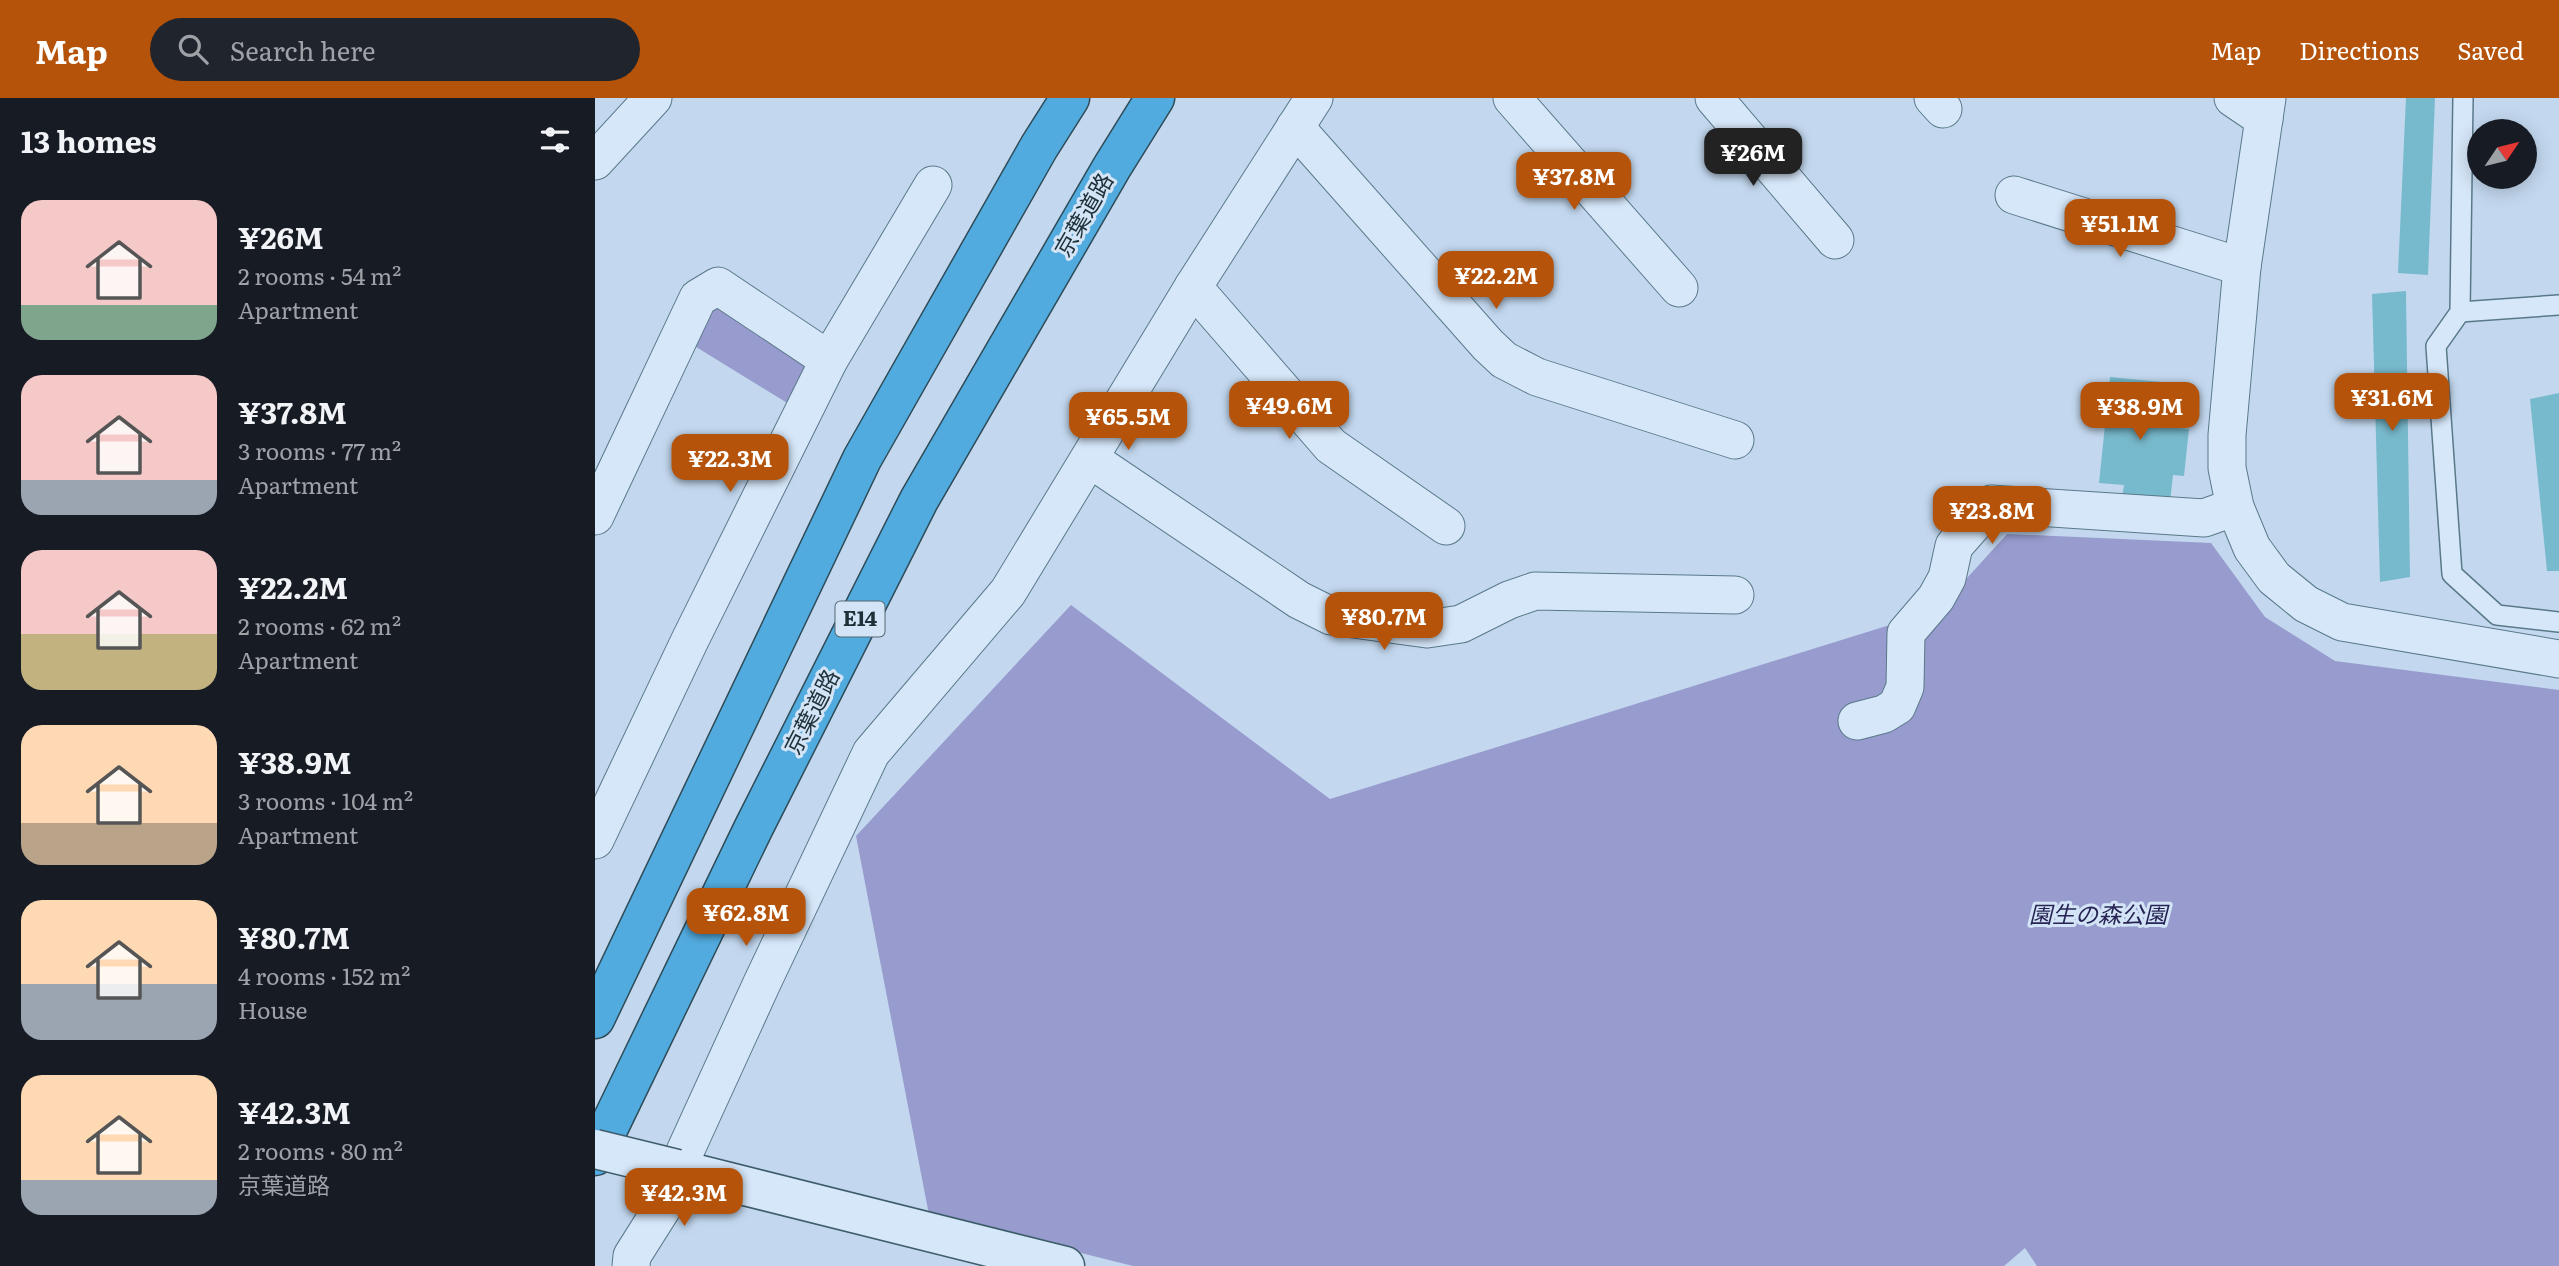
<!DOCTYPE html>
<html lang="en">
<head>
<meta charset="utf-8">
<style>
  body { margin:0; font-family:Literata,"Noto Sans JP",serif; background:#20242c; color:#f1f3f6; height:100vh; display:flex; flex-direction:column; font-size:26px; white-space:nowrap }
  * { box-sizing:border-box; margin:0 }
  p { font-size:23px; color:#9ea1a6 }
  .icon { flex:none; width:38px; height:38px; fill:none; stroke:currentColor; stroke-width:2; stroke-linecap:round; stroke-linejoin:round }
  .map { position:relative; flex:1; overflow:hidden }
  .panel { display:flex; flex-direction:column; background:#171b24; width:595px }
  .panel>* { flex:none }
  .needle { width:46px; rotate:55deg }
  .fabs { position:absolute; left:1872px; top:21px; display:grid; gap:14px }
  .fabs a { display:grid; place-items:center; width:70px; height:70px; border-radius:50%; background:#171b24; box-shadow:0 4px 18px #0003; font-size:35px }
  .price { position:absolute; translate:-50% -60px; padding:0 16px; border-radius:14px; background:#b45309; color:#fff; font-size:23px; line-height:46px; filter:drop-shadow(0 2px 4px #0008) }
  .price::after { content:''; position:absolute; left:50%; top:42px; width:21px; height:16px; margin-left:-10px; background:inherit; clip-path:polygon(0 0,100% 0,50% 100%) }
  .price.selected { background:#222; color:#fff }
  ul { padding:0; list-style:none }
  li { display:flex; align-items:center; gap:21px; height:175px; padding:0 21px }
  li span { display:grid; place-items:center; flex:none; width:196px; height:140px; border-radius:21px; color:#555 }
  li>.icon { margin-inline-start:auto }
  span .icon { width:84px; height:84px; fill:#fffc; stroke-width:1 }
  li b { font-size:30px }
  h2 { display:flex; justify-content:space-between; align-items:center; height:84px; padding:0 21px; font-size:30px }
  header { display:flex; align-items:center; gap:42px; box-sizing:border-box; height:98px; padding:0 35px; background:#b45309; color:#fff }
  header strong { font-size:33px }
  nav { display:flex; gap:38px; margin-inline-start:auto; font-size:24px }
  .search { width:490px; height:63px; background:#20242c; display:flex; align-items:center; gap:18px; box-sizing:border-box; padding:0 24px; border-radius:38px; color:#9ea1a6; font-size:26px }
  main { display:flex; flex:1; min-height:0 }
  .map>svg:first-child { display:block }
  .green { fill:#979bcd }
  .building { fill:#78bacd }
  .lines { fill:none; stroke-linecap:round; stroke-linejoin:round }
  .lane-casing { stroke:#597989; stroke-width:22 }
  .street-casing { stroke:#597989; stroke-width:39 }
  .secondary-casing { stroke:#3d5d6b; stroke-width:41 }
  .highway-casing { stroke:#2e4b57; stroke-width:41 }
  .lane { stroke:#d6e7f9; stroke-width:19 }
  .street { stroke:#d6e7f9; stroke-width:37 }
  .secondary { stroke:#d6e7f9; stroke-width:38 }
  .highway { stroke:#52abdf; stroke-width:38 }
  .secondary-bridge-casing { stroke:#3d5d6b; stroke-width:41; stroke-linecap:butt }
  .secondary-bridge { stroke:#d6e7f9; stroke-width:38 }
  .labels { text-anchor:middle; stroke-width:6; stroke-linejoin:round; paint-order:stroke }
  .shield { fill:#d3e4f6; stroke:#546772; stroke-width:2 }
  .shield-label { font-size:21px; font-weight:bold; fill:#1e3139 }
  .street-label { font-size:23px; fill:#1e3139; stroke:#d3e4f6 }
  .park-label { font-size:23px; font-style:italic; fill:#272455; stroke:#d3e4f6 }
</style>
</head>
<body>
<header>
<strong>Map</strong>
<div class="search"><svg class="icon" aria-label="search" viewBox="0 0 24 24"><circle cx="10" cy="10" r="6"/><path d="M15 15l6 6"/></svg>Search here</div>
<nav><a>Map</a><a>Directions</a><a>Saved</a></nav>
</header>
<main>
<section class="panel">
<h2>13 homes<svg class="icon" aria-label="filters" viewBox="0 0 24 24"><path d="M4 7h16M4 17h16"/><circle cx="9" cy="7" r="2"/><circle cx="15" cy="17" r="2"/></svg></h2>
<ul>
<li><span style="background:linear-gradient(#f6c9c9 75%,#7fa58c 0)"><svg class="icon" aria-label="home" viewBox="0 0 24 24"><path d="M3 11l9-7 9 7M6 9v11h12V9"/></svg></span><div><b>¥26M</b><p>2 rooms · 54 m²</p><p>Apartment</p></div></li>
<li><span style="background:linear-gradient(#f6c9c9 75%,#9aa5b1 0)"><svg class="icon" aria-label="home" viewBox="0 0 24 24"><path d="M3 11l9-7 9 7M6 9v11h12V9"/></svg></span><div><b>¥37.8M</b><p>3 rooms · 77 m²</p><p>Apartment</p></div></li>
<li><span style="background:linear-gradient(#f6c9c9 60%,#c2b280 0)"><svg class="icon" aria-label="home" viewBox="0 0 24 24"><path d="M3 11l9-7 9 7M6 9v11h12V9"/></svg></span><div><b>¥22.2M</b><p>2 rooms · 62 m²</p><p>Apartment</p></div></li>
<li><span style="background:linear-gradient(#ffd9b3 70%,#b9a48a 0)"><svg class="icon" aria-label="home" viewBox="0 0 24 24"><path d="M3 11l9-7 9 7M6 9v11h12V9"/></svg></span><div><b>¥38.9M</b><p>3 rooms · 104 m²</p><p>Apartment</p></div></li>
<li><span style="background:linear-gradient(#ffd9b3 60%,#9aa5b1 0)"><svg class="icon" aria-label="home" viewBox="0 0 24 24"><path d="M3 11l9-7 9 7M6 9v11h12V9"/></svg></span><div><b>¥80.7M</b><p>4 rooms · 152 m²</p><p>House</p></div></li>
<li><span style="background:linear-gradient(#ffd9b3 75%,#9aa5b1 0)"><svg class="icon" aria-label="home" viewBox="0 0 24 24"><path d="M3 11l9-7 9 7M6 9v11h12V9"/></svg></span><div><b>¥42.3M</b><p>2 rooms · 80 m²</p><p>京葉道路</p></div></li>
</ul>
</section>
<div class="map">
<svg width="1964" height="1168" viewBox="0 0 1964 1168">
  <rect width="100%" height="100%" fill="#c3d8ef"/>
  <!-- green -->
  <g class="green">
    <polygon points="116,206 217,267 194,306 93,244"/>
    <polygon points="1412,436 1616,445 1670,519 1740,563 1964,592 1964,1168 1442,1168 1430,1150 1409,1168 538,1168 334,1117 261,738 476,507 735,701 1343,512"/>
  </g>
  <!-- building -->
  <g class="building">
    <polygon points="1811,0 1840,0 1833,177 1803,175"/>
    <polygon points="1811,193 1815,479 1785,484 1777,196"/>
    <polygon points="1515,279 1566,284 1562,328 1594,331 1589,378 1578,377 1575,404 1527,399 1529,387 1504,385"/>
    <polygon points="1964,295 1964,473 1952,473 1935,301"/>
  </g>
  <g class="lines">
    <!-- lane casing -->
    <g class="lane-casing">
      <g id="lane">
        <polyline points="1868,0 1865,214 1841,248 1857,476 1902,517 1964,524"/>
        <polyline points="1865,214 1964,207"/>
      </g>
    </g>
    <!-- street casing -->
    <g class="street-casing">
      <g id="street">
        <polyline points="917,0 1084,190"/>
        <polyline points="1119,0 1240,142"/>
        <polyline points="1338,0 1348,11"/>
        <polyline points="1638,0 1669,21"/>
        <polyline points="1672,0 1647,169 1632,337 1632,370 1640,409 1657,450 1679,480 1711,506 1747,524 1964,561"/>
        <polyline points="700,29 893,247 909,262 942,279 1140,342"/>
        <polyline points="0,63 58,0"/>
        <polyline points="1419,97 1647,169"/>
        <polyline points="598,189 736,348 851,428"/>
        <polyline points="495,361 704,502 736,518 832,531 866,526 914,502 940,493 1140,497"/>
        <polyline points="0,418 103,200 123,188 234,262"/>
        <polyline points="1262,623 1289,616 1302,608 1310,589 1311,535 1341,500 1352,480 1359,448 1396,406 1609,420 1640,409"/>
        <polyline points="0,742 95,542 234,262 338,87"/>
        <polyline points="82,1071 167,885 276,655 413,494 598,189 719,0"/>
        <polyline points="36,1168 37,1158 90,1074"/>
      </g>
    </g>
    <!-- secondary casing -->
    <g class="secondary-casing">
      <polyline id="secondary" points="82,1071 470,1168"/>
    </g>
    <!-- highway casing -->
    <g class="highway-casing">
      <g id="highway">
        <polyline points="0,921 267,361 444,49 475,0"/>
        <polyline points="0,1058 158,731 324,402 517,69 560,0"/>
      </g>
    </g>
    <!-- lane -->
    <use href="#lane" class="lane"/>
    <!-- street -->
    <use href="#street" class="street"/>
    <!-- secondary -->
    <use href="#secondary" class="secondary"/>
    <!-- highway -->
    <use href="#highway" class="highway"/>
    <!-- secondary-bridge casing -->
    <g class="secondary-bridge-casing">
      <polyline id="secondary-bridge" points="0,1051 82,1071"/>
    </g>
    <!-- secondary-bridge -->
    <use href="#secondary-bridge" class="secondary-bridge"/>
  </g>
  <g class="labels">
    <!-- shield labels -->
    <rect class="shield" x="240.5" y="503.5" width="49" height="35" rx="5"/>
    <g class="shield-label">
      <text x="265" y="528">E14</text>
    </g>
    <!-- street labels -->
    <g class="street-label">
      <text transform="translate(489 117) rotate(-60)" y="8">京葉道路</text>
      <text transform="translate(217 614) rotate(-63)" y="8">京葉道路</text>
    </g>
    <!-- park labels -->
    <g class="park-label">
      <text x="1503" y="825">園生の森公園</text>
    </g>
  </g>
</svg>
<div class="fabs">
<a><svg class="needle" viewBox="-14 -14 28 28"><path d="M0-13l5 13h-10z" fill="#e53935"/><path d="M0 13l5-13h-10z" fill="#9ea1a6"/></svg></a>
</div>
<b class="price selected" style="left:1158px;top:90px">¥26M</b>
<b class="price" style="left:979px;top:114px">¥37.8M</b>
<b class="price" style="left:1525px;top:161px">¥51.1M</b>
<b class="price" style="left:901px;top:213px">¥22.2M</b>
<b class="price" style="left:1797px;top:335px">¥31.6M</b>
<b class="price" style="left:694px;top:343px">¥49.6M</b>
<b class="price" style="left:1545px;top:344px">¥38.9M</b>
<b class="price" style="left:533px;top:354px">¥65.5M</b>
<b class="price" style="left:135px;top:396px">¥22.3M</b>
<b class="price" style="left:1397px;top:448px">¥23.8M</b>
<b class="price" style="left:789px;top:554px">¥80.7M</b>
<b class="price" style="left:151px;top:850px">¥62.8M</b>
<b class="price" style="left:89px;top:1130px">¥42.3M</b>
</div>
</main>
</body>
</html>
